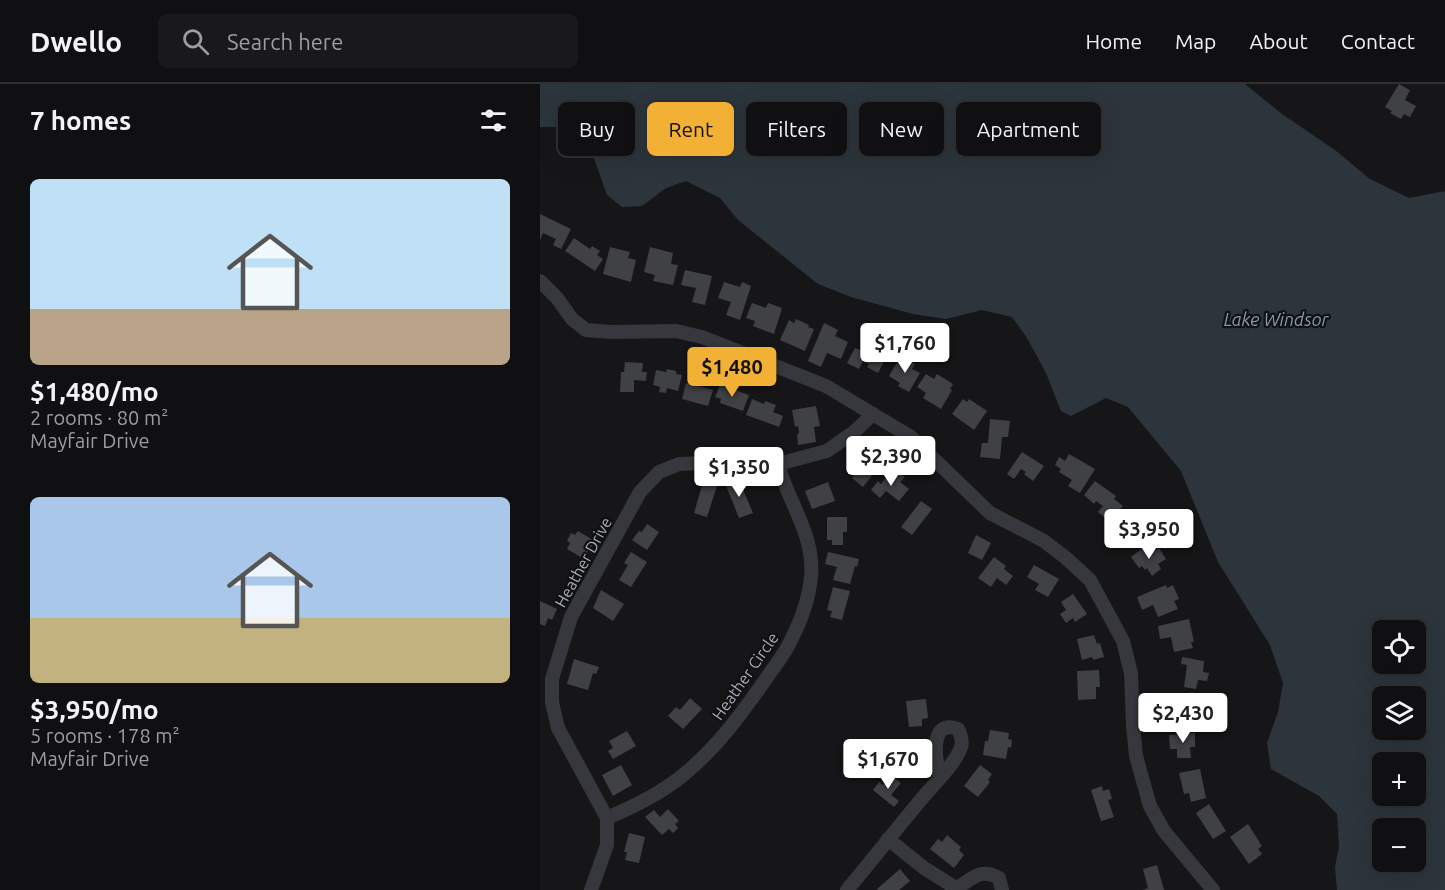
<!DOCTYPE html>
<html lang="en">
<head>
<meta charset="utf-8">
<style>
  body { margin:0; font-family:Ubuntu,sans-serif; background:#19191b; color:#f1f3f6; height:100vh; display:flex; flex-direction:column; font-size:22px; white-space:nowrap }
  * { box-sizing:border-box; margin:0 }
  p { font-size:20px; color:#9c9d9f }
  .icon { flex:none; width:33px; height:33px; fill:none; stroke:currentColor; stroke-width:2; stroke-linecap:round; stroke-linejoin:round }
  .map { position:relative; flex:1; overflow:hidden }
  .panel { display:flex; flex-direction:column; background:#101012; width:540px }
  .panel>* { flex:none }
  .guide { position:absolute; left:18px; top:18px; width:570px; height:54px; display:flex; gap:12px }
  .fabs { position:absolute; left:832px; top:536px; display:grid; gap:12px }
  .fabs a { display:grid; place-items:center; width:54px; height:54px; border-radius:9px; background:#101012; box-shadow:0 6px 24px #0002,0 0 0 2px #303032; font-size:30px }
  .price { position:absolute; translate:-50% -51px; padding:0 14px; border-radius:6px; background:#fff; color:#222; font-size:20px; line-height:39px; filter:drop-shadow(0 2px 3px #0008) }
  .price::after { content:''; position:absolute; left:50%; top:36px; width:18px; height:14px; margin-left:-9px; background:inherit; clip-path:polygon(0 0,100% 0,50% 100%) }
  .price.on { background:#f2b134; color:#111 }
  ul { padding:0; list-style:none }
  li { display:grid; align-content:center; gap:12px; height:318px; padding:0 30px }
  li span { display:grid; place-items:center; height:186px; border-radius:9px; color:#555 }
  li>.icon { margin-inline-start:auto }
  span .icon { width:108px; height:108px; fill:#fffc; stroke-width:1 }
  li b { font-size:26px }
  h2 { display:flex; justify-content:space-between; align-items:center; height:72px; padding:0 30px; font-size:26px }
  .pill { padding:0 21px; border-radius:9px; background:#101012; box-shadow:0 6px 24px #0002,0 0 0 2px #303032; font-size:21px; line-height:54px }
  .pill.on { background:#f2b134; color:#111 }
  header { display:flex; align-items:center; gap:36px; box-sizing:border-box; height:84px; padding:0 30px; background:#101012; border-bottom:2px solid #303032 }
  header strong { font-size:28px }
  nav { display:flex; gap:33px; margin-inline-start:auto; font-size:21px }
  .search { width:420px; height:54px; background:#19191b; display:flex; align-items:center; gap:15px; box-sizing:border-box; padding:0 21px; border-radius:9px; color:#9c9d9f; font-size:22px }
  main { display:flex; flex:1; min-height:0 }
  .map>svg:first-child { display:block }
  .water { fill:#2c353c; fill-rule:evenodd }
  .building { fill:#404145 }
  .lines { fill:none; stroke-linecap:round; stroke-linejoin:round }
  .minor { stroke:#37383d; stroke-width:14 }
  .labels { text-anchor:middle; stroke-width:4.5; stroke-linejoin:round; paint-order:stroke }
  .street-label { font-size:16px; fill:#a8adb8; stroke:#111113 }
  .water-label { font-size:18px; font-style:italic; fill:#7f9bb3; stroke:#111113 }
</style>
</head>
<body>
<header>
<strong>Dwello</strong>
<div class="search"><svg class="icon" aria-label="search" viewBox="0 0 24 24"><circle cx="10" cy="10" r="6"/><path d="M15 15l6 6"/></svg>Search here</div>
<nav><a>Home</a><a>Map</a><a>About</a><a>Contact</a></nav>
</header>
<main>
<section class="panel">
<h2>7 homes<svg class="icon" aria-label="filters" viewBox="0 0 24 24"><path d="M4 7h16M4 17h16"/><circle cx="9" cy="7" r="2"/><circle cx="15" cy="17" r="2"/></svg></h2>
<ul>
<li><span style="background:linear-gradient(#bfe0f5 70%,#b9a48a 0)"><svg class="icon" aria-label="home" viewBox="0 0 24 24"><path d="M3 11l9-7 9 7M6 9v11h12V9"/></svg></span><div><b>$1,480/mo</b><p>2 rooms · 80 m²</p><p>Mayfair Drive</p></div></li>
<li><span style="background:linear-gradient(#a9c7e8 65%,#c2b280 0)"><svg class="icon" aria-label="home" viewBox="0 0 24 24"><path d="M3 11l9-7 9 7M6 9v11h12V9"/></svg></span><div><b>$3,950/mo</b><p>5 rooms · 178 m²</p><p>Mayfair Drive</p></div></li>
</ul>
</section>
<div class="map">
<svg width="905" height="806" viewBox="0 0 905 806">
  <rect width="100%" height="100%" fill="#161618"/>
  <!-- water -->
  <path class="water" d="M 0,0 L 705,0 L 742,30 L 795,66 L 830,95 L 869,114 L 905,107 L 905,806 L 797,806 L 795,783 L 799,762 L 797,730 L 779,712 L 731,685 L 727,659 L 738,628 L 743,599 L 730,561 L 678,478 L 641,387 L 588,323 L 566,314 L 531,332 L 521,327 L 506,289 L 487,254 L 472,233 L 442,226 L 406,235 L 373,230 L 311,213 L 278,200 L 198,136 L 180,114 L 146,97 L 126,104 L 102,122 L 82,123 L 67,111 L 51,66 L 27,43 L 0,43 ZM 843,546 L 876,546 L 876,579 L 843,579 ZM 843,612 L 876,612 L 876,645 L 843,645 ZM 843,678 L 876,678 L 876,711 L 843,711 ZM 843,744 L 876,744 L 876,777 L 843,777 Z"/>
  <!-- building -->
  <g class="building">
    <polygon points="859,0 870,6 865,16 876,22 870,33 864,30 861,35 850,29 852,27 845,23"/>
    <polygon points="0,130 31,145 21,165 13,161 16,155 3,149 0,156"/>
    <polygon points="34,154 50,165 52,162 60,167 57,171 63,175 55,187 25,167"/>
    <polygon points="70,163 90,168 88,174 96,176 91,198 63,190"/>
    <polygon points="110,163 133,169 131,180 138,181 133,201 113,197 115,191 104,188"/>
    <polygon points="145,186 172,192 165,221 152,218 156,204 141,201"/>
    <polygon points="184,198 200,203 202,198 211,202 200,236 186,231 191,218 178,214"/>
    <polygon points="212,219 226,224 228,219 242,224 234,250 213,242 215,237 206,234"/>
    <polygon points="256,235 269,241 268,243 274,245 265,267 240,256 249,236 254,239"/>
    <polygon points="284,239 298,246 295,252 308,258 301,275 287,269 281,283 268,277"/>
    <polygon points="325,257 338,264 336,269 346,274 338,289 327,283 329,280 323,277 319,285 307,279 315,264 320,266"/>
    <polygon points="361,272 375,280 372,285 380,289 369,308 358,302 360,299 349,292"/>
    <polygon points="85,278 103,279 102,288 107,288 106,297 94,296 94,308 80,308 81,288 84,288"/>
    <polygon points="127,285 136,287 136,290 142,291 138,307 127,304 126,309 119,308 120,303 113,301 116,286 126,288"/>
    <polygon points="386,290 394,295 397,290 413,300 410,305 412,306 401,325 383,314 386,309 377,303"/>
    <polygon points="146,299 173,306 168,322 142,315"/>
    <polygon points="180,301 209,311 203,327 180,319 181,315 175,313"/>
    <polygon points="212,315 224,320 225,317 236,321 233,328 243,332 239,343 206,331"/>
    <polygon points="423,315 427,318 429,315 447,327 434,346 412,330"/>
    <polygon points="276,322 280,342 274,343 276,358 258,361 257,350 259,349 258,342 255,343 252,326"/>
    <polygon points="450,335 470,337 468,353 462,353 460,375 440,373 442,359 448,359"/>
    <polygon points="326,367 342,379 323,403 312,394 321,381 317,378"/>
    <polygon points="482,368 504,382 493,397 484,390 486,388 481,385 474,395 467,390"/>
    <polygon points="529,370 555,385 540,409 528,402 532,396 519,388 521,385 515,381 519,373 525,377"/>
    <polygon points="350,388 355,392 358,388 365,393 360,398 369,405 359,417 346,407 340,414 331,406 338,397 341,400"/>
    <polygon points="198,394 213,429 199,434 185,399"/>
    <polygon points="555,397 576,412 574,415 583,422 570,438 558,428 563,422 556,417 554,420 544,411"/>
    <polygon points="163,398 177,402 167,433 154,429"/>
    <polygon points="288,398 295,417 272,425 265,407"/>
    <polygon points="381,417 392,425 372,451 361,443"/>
    <polygon points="592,429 594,433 598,431 612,453 595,464 585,449 573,457 566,446"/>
    <polygon points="287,433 307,433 307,448 303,448 303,461 292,461 292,456 287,456"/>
    <polygon points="107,440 119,448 107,466 92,456 99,447 102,448"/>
    <polygon points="38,447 55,457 44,475 27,465 30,459 27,457 31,449 35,451"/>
    <polygon points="436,451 451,459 442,476 428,469"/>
    <polygon points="607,461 612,469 619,464 626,475 618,480 621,485 612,492 607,484 605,486 602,482 599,484 591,473"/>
    <polygon points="91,468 107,478 91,503 79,496 88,481 84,479"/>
    <polygon points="288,468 319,475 317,483 315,482 310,500 293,496 297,483 285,480"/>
    <polygon points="454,473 466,482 464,485 473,492 466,501 457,494 451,503 438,494"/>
    <polygon points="494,481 519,495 508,513 495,506 499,500 487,493"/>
    <polygon points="626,501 627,504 633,501 639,515 634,517 638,525 618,533 613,521 602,526 597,513"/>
    <polygon points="293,503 310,507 302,536 290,533 292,527 287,526"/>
    <polygon points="61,506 84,520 73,537 53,524"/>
    <polygon points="533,510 547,530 535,538 533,534 526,539 520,530 526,526 521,518"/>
    <polygon points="0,517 17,525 12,536 8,534 5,542 0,540"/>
    <polygon points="649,535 654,558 651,558 653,564 634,568 631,553 620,555 618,542"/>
    <polygon points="554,551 557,560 560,559 564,573 553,576 552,573 542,576 537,555"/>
    <polygon points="642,573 664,577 663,588 669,589 667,597 658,596 656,605 644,603 647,581 641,580"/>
    <polygon points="34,575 59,583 56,590 53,589 48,606 27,600"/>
    <polygon points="559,586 560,603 556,603 556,615 538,616 537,587"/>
    <polygon points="652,608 664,630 654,635 652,632 631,644 624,631 632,626 629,620"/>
    <polygon points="150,614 162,625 143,645 128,632 136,623 140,626"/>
    <polygon points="386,615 388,634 382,635 382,642 369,643 366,617"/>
    <polygon points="450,646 469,649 468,655 472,656 471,664 468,663 466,675 443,671 445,657 448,657"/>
    <polygon points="87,647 96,662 73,675 68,667 73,664 69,657"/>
    <polygon points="655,649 655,663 650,663 651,674 637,674 637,665 630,665 629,651"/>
    <polygon points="81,681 92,701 73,712 62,691"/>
    <polygon points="440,681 452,690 448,696 450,698 438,713 424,702"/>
    <polygon points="660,685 666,714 651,718 649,709 644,710 639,689"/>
    <polygon points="351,691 361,699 351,711 359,717 354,723 333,706 339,698 343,701"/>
    <polygon points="562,702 563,707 569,705 572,715 568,716 574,733 561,737 551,706"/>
    <polygon points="669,720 686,747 673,755 656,729"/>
    <polygon points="128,725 139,737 135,740 138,744 133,749 129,745 122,751 105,733 114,726 120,733"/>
    <polygon points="708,740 722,762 718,765 722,770 709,780 690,753"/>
    <polygon points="89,749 105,753 99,779 85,776 87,768 84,768"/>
    <polygon points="407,751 421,763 419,766 424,771 414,784 390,765 398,755 402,758"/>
    <polygon points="617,781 624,806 603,806 608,804 603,785"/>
    <polygon points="360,785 370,797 359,806 338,806 337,805"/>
  </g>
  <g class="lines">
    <!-- minor -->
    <g class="minor">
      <polyline points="0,197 17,214 32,235 46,246 71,248 136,247 162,253 286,302 371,353 450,429 504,457 526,474 550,496 583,557 591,589 593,641 596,672 610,722 624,747 673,806"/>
      <path d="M 67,734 C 93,723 120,710 142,692 C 177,664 203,628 228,592 C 235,581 245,570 250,558 C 260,539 269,514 271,493 C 275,451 248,418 238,380"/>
      <polyline points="348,755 384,784 419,806"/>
      <path d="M 416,805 C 432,795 440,783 459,794 L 462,806"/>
      <polyline points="51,806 67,761 67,734 18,644 12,618 12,595 31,533 100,408 119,388 139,380 165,379 238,380 287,367 314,348 333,330"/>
      <path d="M 307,806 C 333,775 358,743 384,712 C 395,699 416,679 421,663 C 423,657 421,651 418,645 C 388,634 396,678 400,693"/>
    </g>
  </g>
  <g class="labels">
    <!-- street labels -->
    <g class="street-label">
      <text transform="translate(43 478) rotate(-61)" y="6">Heather Drive</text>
      <text transform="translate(205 592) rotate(-55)" y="6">Heather Circle</text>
    </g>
    <!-- water labels -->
    <g class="water-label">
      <text x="736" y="242">Lake Windsor</text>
    </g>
  </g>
</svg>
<div class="fabs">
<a><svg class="icon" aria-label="locate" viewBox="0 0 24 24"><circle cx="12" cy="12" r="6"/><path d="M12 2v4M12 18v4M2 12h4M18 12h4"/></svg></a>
<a><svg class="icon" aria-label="layers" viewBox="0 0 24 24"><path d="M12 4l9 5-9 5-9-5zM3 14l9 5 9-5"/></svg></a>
<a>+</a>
<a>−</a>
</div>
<b class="price" style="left:365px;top:290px">$1,760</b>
<b class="price on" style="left:192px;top:314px">$1,480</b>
<b class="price" style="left:351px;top:403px">$2,390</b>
<b class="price" style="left:199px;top:414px">$1,350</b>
<b class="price" style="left:609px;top:476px">$3,950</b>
<b class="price" style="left:643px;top:660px">$2,430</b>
<b class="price" style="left:348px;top:706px">$1,670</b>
<div class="guide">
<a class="pill">Buy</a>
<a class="pill on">Rent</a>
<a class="pill">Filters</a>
<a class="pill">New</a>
<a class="pill">Apartment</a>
</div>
</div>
</main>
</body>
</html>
